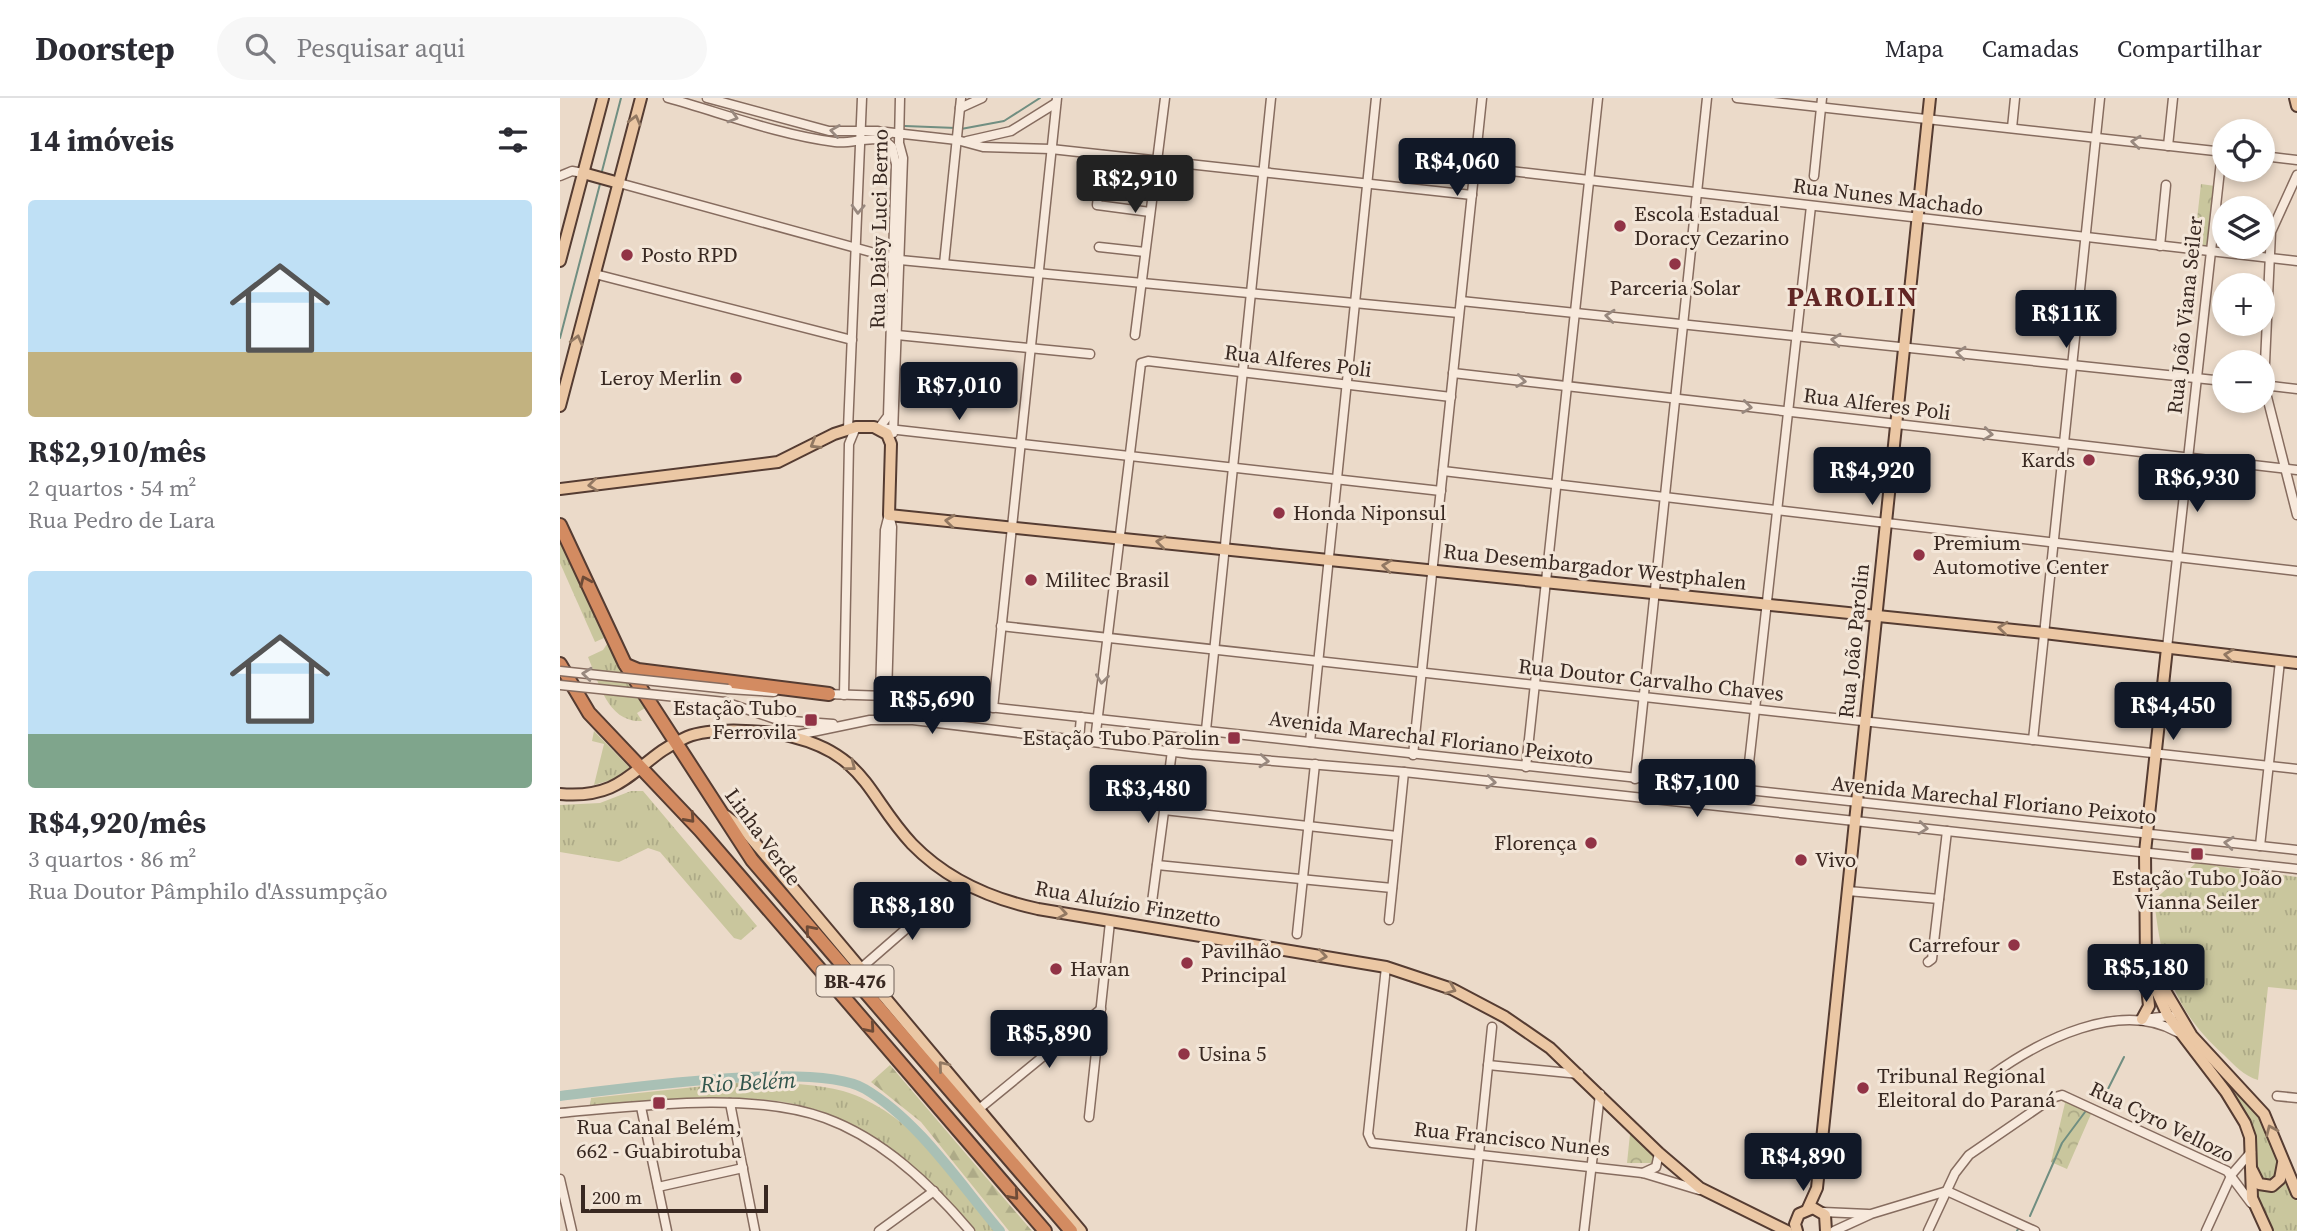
<!DOCTYPE html>
<html lang="pt">
<head>
<meta charset="utf-8">
<style>
  body { margin:0; font-family:"Source Serif 4",serif; background:#f7f7f7; color:#2b2b33; height:100vh; display:flex; flex-direction:column; font-size:26px; white-space:nowrap }
  * { box-sizing:border-box; margin:0 }
  p { font-size:23px; color:#7c7c81 }
  .icon { flex:none; width:38px; height:38px; fill:none; stroke:currentColor; stroke-width:2; stroke-linecap:round; stroke-linejoin:round }
  .map { position:relative; flex:1; overflow:hidden }
  .drawer { display:flex; flex-direction:column; background:#fff; width:560px }
  .drawer>* { flex:none }
  .controls { position:absolute; left:1652px; top:21px; display:grid; gap:14px }
  .controls a { display:grid; place-items:center; width:63px; height:63px; border-radius:50%; background:#fff; box-shadow:0 4px 10px #0003; font-size:35px }
  .scale { position:absolute; left:21px; bottom:18px; width:187px; box-sizing:border-box; padding-left:7px; border:4px solid #382821; border-top:0; font-size:19px; line-height:24px; white-space:nowrap; color:#382821; -webkit-text-stroke:5px #f3e6d8; paint-order:stroke }
  .price { position:absolute; translate:-50% -60px; padding:0 16px; border-radius:7px; background:#111827; color:#fff; font-size:23px; line-height:46px; filter:drop-shadow(0 2px 4px #0008) }
  .price::after { content:''; position:absolute; left:50%; top:42px; width:21px; height:16px; margin-left:-10px; background:inherit; clip-path:polygon(0 0,100% 0,50% 100%) }
  .price.current { background:#222; color:#fff }
  ul { padding:0; list-style:none }
  li { display:grid; align-content:center; gap:14px; height:371px; padding:0 28px }
  li span { display:grid; place-items:center; height:217px; border-radius:7px; color:#555 }
  li>.icon { margin-inline-start:auto }
  span .icon { width:126px; height:126px; fill:#fffc; stroke-width:1 }
  li b { font-size:30px }
  h2 { display:flex; justify-content:space-between; align-items:center; height:84px; padding:0 28px; font-size:30px }
  header { display:flex; align-items:center; gap:42px; box-sizing:border-box; height:98px; padding:0 35px; background:#fff; border-bottom:2px solid #e1e1e2 }
  header strong { font-size:33px }
  nav { display:flex; gap:38px; margin-inline-start:auto; font-size:24px }
  .search { width:490px; height:63px; background:#f7f7f7; display:flex; align-items:center; gap:18px; box-sizing:border-box; padding:0 24px; border-radius:38px; color:#7c7c81; font-size:26px }
  main { display:flex; flex:1; min-height:0 }
  .map>svg:first-child { display:block }
  .grass { fill:url(#grass-tufts) }
  .forest { fill:url(#forest-firs) }
  .park { fill:url(#park-crowns) }
  .lines { fill:none; stroke-linecap:round; stroke-linejoin:round }
  .stream { stroke:#708e81; stroke-width:2 }
  .river { stroke:#a9c0b5; stroke-width:10 }
  .minor-casing { stroke:#866c5f; stroke-width:11 }
  .major-casing { stroke:#553c32; stroke-width:14 }
  .highway-casing { stroke:#553c32; stroke-width:16 }
  .minor { stroke:#f7e9dc; stroke-width:8 }
  .major { stroke:#ebc7a4; stroke-width:10 }
  .highway { stroke:#d38b61; stroke-width:12 }
  .minor-bridge-casing { stroke:#866c5f; stroke-width:11; stroke-linecap:butt }
  .minor-bridge { stroke:#f7e9dc; stroke-width:8 }
  .oneway { stroke:#98887e }
  .oneway2 { stroke:#927862 }
  .oneway3 { stroke:#6e4b37 }
  .poi-dot { fill:#913346; stroke:#f3e6d8; stroke-width:2.5 }
  .labels { text-anchor:middle; stroke-width:6; stroke-linejoin:round; paint-order:stroke }
  .shield { fill:#f3e6d8; stroke:#706158; stroke-width:2 }
  .shield-label { font-size:19px; font-weight:bold; fill:#382821 }
  .street-label { font-size:21px; fill:#382821; stroke:#f3e6d8 }
  .poi-label { font-size:21px; fill:#382821; stroke:#f3e6d8; text-anchor:start }
  .water-label { font-size:23px; font-style:italic; fill:#32564d; stroke:#f3e6d8 }
  .district-label { font-size:28px; font-weight:bold; letter-spacing:2px; fill:#612524; stroke:#f3e6d8 }
</style>
</head>
<body>
<header>
<strong>Doorstep</strong>
<div class="search"><svg class="icon" aria-label="search" viewBox="0 0 24 24"><circle cx="10" cy="10" r="6"/><path d="M15 15l6 6"/></svg>Pesquisar aqui</div>
<nav><a>Mapa</a><a>Camadas</a><a>Compartilhar</a></nav>
</header>
<main>
<section class="drawer">
<h2>14 imóveis<svg class="icon" aria-label="filters" viewBox="0 0 24 24"><path d="M4 7h16M4 17h16"/><circle cx="9" cy="7" r="2"/><circle cx="15" cy="17" r="2"/></svg></h2>
<ul>
<li><span style="background:linear-gradient(#bfe0f5 70%,#c2b280 0)"><svg class="icon" aria-label="home" viewBox="0 0 24 24"><path d="M3 11l9-7 9 7M6 9v11h12V9"/></svg></span><div><b>R$2,910/mês</b><p>2 quartos · 54 m²</p><p>Rua Pedro de Lara</p></div></li>
<li><span style="background:linear-gradient(#bfe0f5 75%,#7fa58c 0)"><svg class="icon" aria-label="home" viewBox="0 0 24 24"><path d="M3 11l9-7 9 7M6 9v11h12V9"/></svg></span><div><b>R$4,920/mês</b><p>3 quartos · 86 m²</p><p>Rua Doutor Pâmphilo d'Assumpção</p></div></li>
</ul>
</section>
<div class="map">
<svg width="1737" height="1133" viewBox="0 0 1737 1133">
  <defs>
    <pattern id="grass-tufts" width="24" height="20" patternUnits="userSpaceOnUse" patternTransform="scale(1.75)"><rect width="24" height="20" fill="#c9c69d"/><path d="M3 7l-1-3M5 7V3M7 7l1-3M15 17l-1-3M17 17v-4M19 17l1-3" fill="none" stroke="#adaa87"/></pattern>
    <pattern id="forest-firs" width="22" height="20" patternUnits="userSpaceOnUse" patternTransform="scale(1.75)"><rect width="22" height="20" fill="#c9c69d"/><path d="M5 1l3.5 6h-7zM16 11l3.5 6h-7z" fill="#adaa87"/></pattern>
    <pattern id="park-crowns" width="20" height="18" patternUnits="userSpaceOnUse" patternTransform="scale(1.75)"><rect width="20" height="18" fill="#c9c69d"/><path d="M2 6a3 3 0 1 1 6 0M12 15a3 3 0 1 1 6 0" fill="none" stroke="#adaa87"/></pattern>
  </defs>
  <rect width="100%" height="100%" fill="#ebdac9"/>
  <!-- grass -->
  <g class="grass">
    <polygon points="0,440 44,540 35,544 0,465"/>
    <path d="M 47,546 L 85,610 L 77,615 L 82,623 C 48,625 39,585 28,559 L 43,552 Z"/>
    <polygon points="34,633 70,670 54,681 34,687 44,646 32,643"/>
    <polygon points="71,693 83,693 197,828 181,842 174,840 100,754 88,750 59,764 0,754 0,707 40,705"/>
    <path d="M 1636,765 L 1737,779 L 1737,892 L 1708,889 L 1698,982 C 1684,978 1674,967 1664,957 C 1612,911 1602,867 1594,802 Z"/>
    <polygon points="1614,920 1701,1021 1719,1068 1719,1076 1710,1085 1698,1080 1690,1024 1685,1012"/>
    <path d="M 202,982 C 228,986 258,986 283,993 C 351,1013 393,1081 437,1133 L 415,1133 C 368,1078 308,1020 234,1006 C 168,993 97,1004 30,1008 L 31,1000 Z"/>
    <polygon points="1726,1080 1737,1103 1737,1133 1712,1133 1699,1111 1694,1091 1713,1092"/>
  </g>
  <!-- forest -->
  <polygon class="forest" points="330,967 472,1133 449,1133 361,1024 311,984"/>
  <!-- park -->
  <g class="park">
    <polygon points="1641,86 1655,88 1648,150 1634,148"/>
    <polygon points="1502,1000 1530,1011 1531,1016 1507,1071 1491,1064 1505,1005 1498,1001"/>
    <polygon points="1070,1036 1093,1056 1093,1065 1067,1065"/>
  </g>
  <g class="lines">
    <!-- stream -->
    <g class="stream">
      <polyline points="345,28 396,30"/>
      <polyline points="401,31 444,23 480,0"/>
      <polyline points="41,77 61,0"/>
      <polyline points="0,240 40,86"/>
      <polyline points="1542,1003 1564,959"/>
      <polyline points="1470,1118 1502,1045 1525,1014"/>
      <polyline points="1457,1133 1458,1131"/>
    </g>
    <!-- river -->
    <path class="river" d="M 0,998 C 63,991 255,962 305,991 C 359,1023 400,1086 440,1133"/>
    <!-- minor casing -->
    <g class="minor-casing">
      <g id="minor">
        <path d="M 108,0 C 162,15 219,37 275,44 C 294,47 317,33 332,49 L 336,66 L 328,318 L 319,330"/>
        <polyline points="147,0 269,33 318,33 329,36"/>
        <polyline points="1177,0 1664,54"/>
        <polyline points="400,10 422,0"/>
        <polyline points="1452,30 1455,0"/>
        <polyline points="326,34 397,42 423,49 491,51 912,97"/>
        <polyline points="407,43 451,33 496,5"/>
        <polyline points="1608,48 1613,0"/>
        <polyline points="543,57 537,107 590,114"/>
        <polyline points="1703,58 1737,62"/>
        <polyline points="915,69 1737,163"/>
        <polyline points="1737,77 1711,134 1704,287 1737,417"/>
        <polyline points="0,78 12,73 23,75"/>
        <polyline points="1254,78 1262,0"/>
        <polyline points="59,85 340,162 899,215"/>
        <polyline points="1600,148 1606,87"/>
        <polyline points="539,149 585,154"/>
        <polyline points="384,166 401,0"/>
        <polyline points="35,176 292,242"/>
        <polyline points="901,203 1664,283"/>
        <polyline points="337,237 530,256"/>
        <polyline points="575,237 605,0"/>
        <polyline points="893,275 1737,372"/>
        <polyline points="1703,287 1737,291"/>
        <polyline points="320,330 881,393"/>
        <polyline points="288,331 302,0"/>
        <polyline points="333,335 343,60 339,45 340,0"/>
        <polyline points="883,373 1737,473"/>
        <polyline points="441,528 1737,671"/>
        <polyline points="1607,550 1662,54"/>
        <polyline points="168,591 214,594"/>
        <polyline points="266,596 327,598 1737,752"/>
        <polyline points="284,597 289,346 296,329"/>
        <polyline points="320,597 325,432 328,420"/>
        <polyline points="327,598 332,429 329,417"/>
        <polyline points="165,604 218,622 273,626"/>
        <polyline points="433,610 497,0"/>
        <polyline points="646,632 711,0"/>
        <polyline points="233,638 310,622 353,622 631,656 844,674 1737,771"/>
        <polyline points="519,641 521,619"/>
        <polyline points="535,642 581,265 588,263 891,299"/>
        <polyline points="1473,642 1540,0"/>
        <polyline points="750,644 816,0"/>
        <polyline points="853,657 922,0"/>
        <polyline points="966,669 1038,0"/>
        <polyline points="1075,681 1147,0"/>
        <polyline points="1186,692 1251,108"/>
        <polyline points="604,712 837,738"/>
        <polyline points="1700,748 1720,563"/>
        <polyline points="597,767 832,790"/>
        <polyline points="1288,793 1379,801"/>
        <polyline points="592,804 612,653"/>
        <polyline points="829,822 844,674"/>
        <polyline points="737,836 755,666"/>
        <polyline points="1368,864 1372,861 1387,733"/>
        <polyline points="826,869 808,1036 812,1045 1083,1075 1139,1092"/>
        <polyline points="300,871 385,797 398,790 411,790"/>
        <polyline points="1582,921 1611,918"/>
        <polyline points="928,967 1019,976"/>
        <path d="M 1432,977 C 1479,943 1560,901 1617,934"/>
        <polyline points="1717,998 1737,1000"/>
        <polyline points="170,1005 195,1133"/>
        <polyline points="81,1009 107,1133"/>
        <polyline points="419,1011 541,911"/>
        <path d="M 0,1015 C 79,1008 190,993 265,1020 C 323,1041 371,1087 410,1133"/>
        <polyline points="529,1019 550,824"/>
        <polyline points="1083,1075 1096,1069 1099,1055"/>
        <polyline points="0,1081 12,1133"/>
        <polyline points="98,1089 183,1070"/>
        <polyline points="1387,1093 1475,1133"/>
        <polyline points="1263,1114 1308,1116"/>
        <polyline points="319,1133 374,1093"/>
        <polyline points="911,1133 932,929"/>
        <polyline points="1024,1133 1040,996"/>
        <polyline points="1274,1133 1311,1116 1387,1093"/>
        <polyline points="1368,1133 1395,1075 1409,1057 1492,1000 1502,997 1667,1073 1691,1105"/>
        <polyline points="1646,1133 1672,1076 1691,1054"/>
      </g>
    </g>
    <!-- major casing -->
    <g class="major-casing">
      <g id="major">
        <polyline points="1735,0 1737,8"/>
        <polyline points="23,75 59,85"/>
        <polyline points="0,163 43,0"/>
        <polyline points="0,308 81,0"/>
        <polyline points="0,391 218,364 274,336 296,329 314,329 327,336 331,346 329,417 1484,535 1737,565"/>
        <polyline points="1607,550 1585,754 1586,870 1608,918 1666,994 1685,1025 1690,1039 1692,1100 1707,1133"/>
        <path d="M 0,696 C 69,702 75,661 127,639 C 152,629 206,632 233,639 C 306,657 308,699 352,746 C 386,781 431,801 478,811 L 826,869 L 892,891 L 945,919 L 990,950 L 1099,1055 L 1140,1090 L 1227,1133"/>
        <polyline points="166,718 186,734 521,1133"/>
        <polyline points="1594,874 1632,938 1704,1016 1737,1095"/>
        <polyline points="1582,921 1589,908 1586,880"/>
        <polyline points="1692,1072 1699,1086 1712,1088 1720,1081 1723,1065"/>
        <polyline points="1248,1110 1257,1090 1370,0"/>
        <polyline points="1237,1133 1235,1126 1239,1116 1253,1110 1265,1117 1266,1133"/>
      </g>
    </g>
    <!-- highway casing -->
    <g class="highway-casing">
      <g id="highway">
        <polyline points="0,427 65,566 192,762 511,1133"/>
        <polyline points="0,566 29,615 140,732 485,1133"/>
        <polyline points="66,567 78,572 269,596"/>
      </g>
    </g>
    <!-- minor -->
    <use href="#minor" class="minor"/>
    <!-- major -->
    <use href="#major" class="major"/>
    <!-- highway -->
    <use href="#highway" class="highway"/>
    <!-- minor-bridge casing -->
    <g class="minor-bridge-casing">
      <g id="minor-bridge">
        <polyline points="0,573 168,591"/>
        <polyline points="0,587 165,604"/>
      </g>
    </g>
    <!-- minor-bridge -->
    <use href="#minor-bridge" class="minor-bridge"/>
  </g>
  <!-- one-way arrows -->
  <defs><path id="oneway-chevron" d="M-2-3.5L2.5 0L-2 3.5" fill="none" stroke-width="1.6" stroke-linecap="round" stroke-linejoin="round" transform="scale(1.75)"/></defs>
  <g class="oneway">
    <use href="#oneway-chevron" transform="translate(173 19) rotate(16)"/>
    <use href="#oneway-chevron" transform="translate(275 33) rotate(-172)"/>
    <use href="#oneway-chevron" transform="translate(1576 44) rotate(-174)"/>
    <use href="#oneway-chevron" transform="translate(298 111) rotate(92)"/>
    <use href="#oneway-chevron" transform="translate(1050 218) rotate(-174)"/>
    <use href="#oneway-chevron" transform="translate(1276 242) rotate(-174)"/>
    <use href="#oneway-chevron" transform="translate(1401 255) rotate(-174)"/>
    <use href="#oneway-chevron" transform="translate(961 283) rotate(7)"/>
    <use href="#oneway-chevron" transform="translate(1187 309) rotate(7)"/>
    <use href="#oneway-chevron" transform="translate(1428 336) rotate(7)"/>
    <use href="#oneway-chevron" transform="translate(27 576) rotate(-174)"/>
    <use href="#oneway-chevron" transform="translate(542 581) rotate(97)"/>
    <use href="#oneway-chevron" transform="translate(704 663) rotate(5)"/>
    <use href="#oneway-chevron" transform="translate(931 684) rotate(6)"/>
    <use href="#oneway-chevron" transform="translate(1363 730) rotate(6)"/>
    <use href="#oneway-chevron" transform="translate(1669 745) rotate(-174)"/>
  </g>
  <g class="oneway2">
    <use href="#oneway-chevron" transform="translate(75 22) rotate(-75)"/>
    <use href="#oneway-chevron" transform="translate(17 242) rotate(-75)"/>
    <use href="#oneway-chevron" transform="translate(255 346) rotate(149)"/>
    <use href="#oneway-chevron" transform="translate(33 387) rotate(173)"/>
    <use href="#oneway-chevron" transform="translate(390 423) rotate(-174)"/>
    <use href="#oneway-chevron" transform="translate(601 444) rotate(-174)"/>
    <use href="#oneway-chevron" transform="translate(827 468) rotate(-174)"/>
    <use href="#oneway-chevron" transform="translate(1443 530) rotate(-174)"/>
    <use href="#oneway-chevron" transform="translate(1669 557) rotate(-173)"/>
    <use href="#oneway-chevron" transform="translate(291 668) rotate(38)"/>
    <use href="#oneway-chevron" transform="translate(502 815) rotate(10)"/>
    <use href="#oneway-chevron" transform="translate(762 858) rotate(9)"/>
    <use href="#oneway-chevron" transform="translate(891 891) rotate(23)"/>
    <use href="#oneway-chevron" transform="translate(383 968) rotate(-130)"/>
    <use href="#oneway-chevron" transform="translate(1711 1032) rotate(-114)"/>
  </g>
  <g class="oneway3">
    <use href="#oneway-chevron" transform="translate(25 483) rotate(-114)"/>
    <use href="#oneway-chevron" transform="translate(130 720) rotate(48)"/>
    <use href="#oneway-chevron" transform="translate(250 832) rotate(-131)"/>
    <use href="#oneway-chevron" transform="translate(310 930) rotate(49)"/>
    <use href="#oneway-chevron" transform="translate(454 1097) rotate(49)"/>
  </g>
  <!-- markers -->
  <g class="poi-dot">
    <circle cx="1060" cy="128" r="7"/>
    <circle cx="67" cy="157" r="7"/>
    <circle cx="1115" cy="166" r="7"/>
    <circle cx="176" cy="280" r="7"/>
    <circle cx="1529" cy="362" r="7"/>
    <circle cx="719" cy="415" r="7"/>
    <circle cx="1359" cy="457" r="7"/>
    <circle cx="471" cy="482" r="7"/>
    <rect x="244" y="615" width="14" height="14" rx="3.5"/>
    <rect x="667" y="633" width="14" height="14" rx="3.5"/>
    <circle cx="1031" cy="745" r="7"/>
    <rect x="1630" y="749" width="14" height="14" rx="3.5"/>
    <circle cx="1241" cy="762" r="7"/>
    <circle cx="1454" cy="847" r="7"/>
    <circle cx="627" cy="865" r="7"/>
    <circle cx="496" cy="871" r="7"/>
    <circle cx="624" cy="956" r="7"/>
    <circle cx="1303" cy="990" r="7"/>
    <rect x="92" y="998" width="14" height="14" rx="3.5"/>
  </g>
  <g class="labels">
    <!-- shield labels -->
    <rect class="shield" x="256.5" y="867.5" width="77" height="31" rx="5"/>
    <g class="shield-label">
      <text x="295" y="890">BR-476</text>
    </g>
    <!-- street labels -->
    <g class="street-label">
      <text transform="translate(1328 99) rotate(7)" y="7">Rua Nunes Machado</text>
      <text transform="translate(319 131) rotate(-89)" y="7">Rua Daisy Luci Berno</text>
      <text transform="translate(1625 217) rotate(-84)" y="7">Rua João Viana Seiler</text>
      <text transform="translate(738 263) rotate(7)" y="7">Rua Alferes Poli</text>
      <text transform="translate(1317 306) rotate(7)" y="7">Rua Alferes Poli</text>
      <text transform="translate(1035 469) rotate(6)" y="7">Rua Desembargador Westphalen</text>
      <text transform="translate(1294 543) rotate(-84)" y="7">Rua João Parolin</text>
      <text transform="translate(1091 582) rotate(6)" y="7">Rua Doutor Carvalho Chaves</text>
      <text transform="translate(871 640) rotate(7)" y="7">Avenida Marechal Floriano Peixoto</text>
      <text transform="translate(1434 702) rotate(6)" y="7">Avenida Marechal Floriano Peixoto</text>
      <text transform="translate(203 739) rotate(54)" y="7">Linha Verde</text>
      <text transform="translate(568 806) rotate(10)" y="7">Rua Aluízio Finzetto</text>
      <text transform="translate(1602 1024) rotate(26)" y="7">Rua Cyro Vellozo</text>
      <text transform="translate(952 1041) rotate(6)" y="7">Rua Francisco Nunes</text>
    </g>
    <!-- poi labels -->
    <g class="poi-label">
      <text x="1074" y="123">Escola Estadual<tspan x="1074" dy="24">Doracy Cezarino</tspan></text>
      <text x="81" y="164">Posto RPD</text>
      <text x="1115" y="197" text-anchor="middle">Parceria Solar</text>
      <text x="162" y="287" text-anchor="end">Leroy Merlin</text>
      <text x="1515" y="369" text-anchor="end">Kards</text>
      <text x="733" y="422">Honda Niponsul</text>
      <text x="1373" y="452">Premium<tspan x="1373" dy="24">Automotive Center</tspan></text>
      <text x="485" y="489">Militec Brasil</text>
      <text x="237" y="617" text-anchor="end">Estação Tubo<tspan x="237" dy="24">Ferrovila</tspan></text>
      <text x="660" y="647" text-anchor="end">Estação Tubo Parolin</text>
      <text x="1017" y="752" text-anchor="end">Florença</text>
      <text x="1255" y="769">Vivo</text>
      <text x="1637" y="787" text-anchor="middle">Estação Tubo João<tspan x="1637" dy="24">Vianna Seiler</tspan></text>
      <text x="1440" y="854" text-anchor="end">Carrefour</text>
      <text x="641" y="860">Pavilhão<tspan x="641" dy="24">Principal</tspan></text>
      <text x="510" y="878">Havan</text>
      <text x="638" y="963">Usina 5</text>
      <text x="1317" y="985">Tribunal Regional<tspan x="1317" dy="24">Eleitoral do Paraná</tspan></text>
      <text x="99" y="1036" text-anchor="middle">Rua Canal Belém,<tspan x="99" dy="24">662 - Guabirotuba</tspan></text>
    </g>
    <!-- water labels -->
    <g class="water-label">
      <text transform="translate(188 984) rotate(-3)" y="8">Rio Belém</text>
    </g>
    <!-- district labels -->
    <g class="district-label">
      <text x="1293" y="208">PAROLIN</text>
    </g>
  </g>
</svg>
<div class="controls">
<a><svg class="icon" aria-label="locate" viewBox="0 0 24 24"><circle cx="12" cy="12" r="6"/><path d="M12 2v4M12 18v4M2 12h4M18 12h4"/></svg></a>
<a><svg class="icon" aria-label="layers" viewBox="0 0 24 24"><path d="M12 4l9 5-9 5-9-5zM3 14l9 5 9-5"/></svg></a>
<a>+</a>
<a>−</a>
</div>
<div class="scale">200 m</div>
<b class="price" style="left:897px;top:100px">R$4,060</b>
<b class="price current" style="left:575px;top:117px">R$2,910</b>
<b class="price" style="left:1506px;top:252px">R$11K</b>
<b class="price" style="left:399px;top:324px">R$7,010</b>
<b class="price" style="left:1312px;top:409px">R$4,920</b>
<b class="price" style="left:1637px;top:416px">R$6,930</b>
<b class="price" style="left:372px;top:638px">R$5,690</b>
<b class="price" style="left:1613px;top:644px">R$4,450</b>
<b class="price" style="left:1137px;top:721px">R$7,100</b>
<b class="price" style="left:588px;top:727px">R$3,480</b>
<b class="price" style="left:352px;top:844px">R$8,180</b>
<b class="price" style="left:1586px;top:906px">R$5,180</b>
<b class="price" style="left:489px;top:972px">R$5,890</b>
<b class="price" style="left:1243px;top:1095px">R$4,890</b>
</div>
</main>
</body>
</html>
